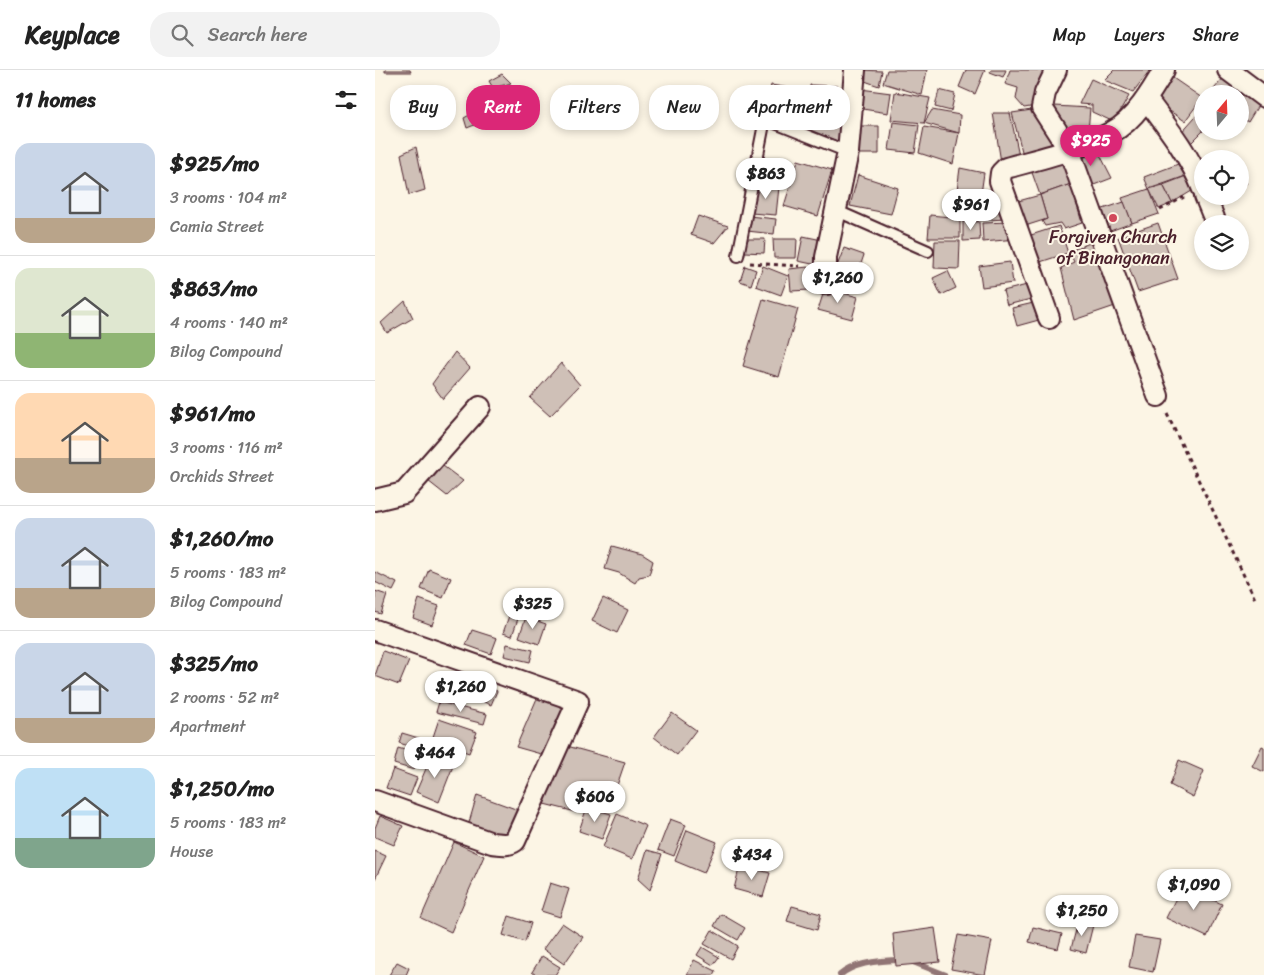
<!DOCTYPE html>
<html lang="en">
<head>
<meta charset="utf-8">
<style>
  body { margin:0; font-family:Sriracha,sans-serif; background:#f2f2f2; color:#222; height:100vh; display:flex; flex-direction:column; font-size:19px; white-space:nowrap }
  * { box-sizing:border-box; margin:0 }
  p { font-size:16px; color:#767676 }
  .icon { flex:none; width:28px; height:28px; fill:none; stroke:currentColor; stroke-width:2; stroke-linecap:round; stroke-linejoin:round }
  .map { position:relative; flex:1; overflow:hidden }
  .panel { display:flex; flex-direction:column; background:#fff; width:375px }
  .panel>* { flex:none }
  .banner { position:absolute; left:15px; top:15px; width:475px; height:45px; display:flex; gap:10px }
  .needle { width:32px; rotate:19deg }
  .buttons { position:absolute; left:819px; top:15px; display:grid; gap:10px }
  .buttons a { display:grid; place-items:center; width:55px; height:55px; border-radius:50%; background:#fff; box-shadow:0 2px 8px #0003; font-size:25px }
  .price { position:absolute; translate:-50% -42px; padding:0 11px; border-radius:18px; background:#fff; color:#222; font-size:16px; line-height:32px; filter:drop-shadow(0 1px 2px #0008) }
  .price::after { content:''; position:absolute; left:50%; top:30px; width:15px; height:11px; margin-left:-8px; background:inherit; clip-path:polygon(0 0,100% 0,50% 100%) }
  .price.active { background:#db2777; color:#fff }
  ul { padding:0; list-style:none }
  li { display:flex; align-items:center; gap:15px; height:125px; padding:0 15px }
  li+li { border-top:1px solid #e0e0e0 }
  li span { display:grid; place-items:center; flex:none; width:140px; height:100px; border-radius:15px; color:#555 }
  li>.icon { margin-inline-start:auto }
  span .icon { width:60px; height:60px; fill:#fffc; stroke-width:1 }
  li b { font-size:21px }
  h2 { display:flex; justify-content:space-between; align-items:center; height:60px; padding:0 15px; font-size:21px }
  .pill { padding:0 18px; border-radius:20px; background:#fff; box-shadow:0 2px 8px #0003; font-size:18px; line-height:45px }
  .pill.active { background:#db2777; color:#fff }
  header { display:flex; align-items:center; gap:30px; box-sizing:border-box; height:70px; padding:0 25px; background:#fff; border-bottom:1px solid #e0e0e0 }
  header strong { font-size:24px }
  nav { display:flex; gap:28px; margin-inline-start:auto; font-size:18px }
  .search { width:350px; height:45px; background:#f2f2f2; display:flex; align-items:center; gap:12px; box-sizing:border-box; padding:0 18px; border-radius:20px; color:#767676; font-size:19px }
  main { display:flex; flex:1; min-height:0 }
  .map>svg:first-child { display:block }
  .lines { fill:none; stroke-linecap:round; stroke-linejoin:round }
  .stream { stroke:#917474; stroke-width:6 }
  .building { fill:#cfc0b7; stroke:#4a1f2b }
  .lane-casing { stroke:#4a1f2b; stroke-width:14 }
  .street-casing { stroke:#4a1f2b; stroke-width:24 }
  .path { stroke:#4a1f2b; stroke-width:3; stroke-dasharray:4 4; stroke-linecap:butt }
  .lane { stroke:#fcf5e5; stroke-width:10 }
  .street { stroke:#fcf5e5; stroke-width:20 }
  .poi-dot { fill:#d1495b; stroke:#fcf5e5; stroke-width:2 }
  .labels { text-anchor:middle; stroke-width:4; stroke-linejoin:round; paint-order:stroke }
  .poi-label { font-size:18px; fill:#4a1f2b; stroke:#fcf5e5 }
</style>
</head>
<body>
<header>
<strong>Keyplace</strong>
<div class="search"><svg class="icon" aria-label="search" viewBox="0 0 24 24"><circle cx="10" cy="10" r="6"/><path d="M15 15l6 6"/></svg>Search here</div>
<nav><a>Map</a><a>Layers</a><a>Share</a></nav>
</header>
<main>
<section class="panel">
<h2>11 homes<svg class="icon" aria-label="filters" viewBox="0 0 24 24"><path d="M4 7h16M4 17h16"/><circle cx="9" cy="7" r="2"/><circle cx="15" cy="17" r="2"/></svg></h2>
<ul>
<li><span style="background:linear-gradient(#c9d6e8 75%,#b9a48a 0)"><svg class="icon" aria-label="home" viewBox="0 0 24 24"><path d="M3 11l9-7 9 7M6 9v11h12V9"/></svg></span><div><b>$925/mo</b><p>3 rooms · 104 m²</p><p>Camia Street</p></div></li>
<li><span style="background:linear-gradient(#dfe7d0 65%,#8fb573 0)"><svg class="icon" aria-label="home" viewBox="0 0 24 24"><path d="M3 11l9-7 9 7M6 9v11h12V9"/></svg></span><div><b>$863/mo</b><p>4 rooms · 140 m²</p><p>Bilog Compound</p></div></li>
<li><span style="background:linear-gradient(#ffd9b3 65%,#b9a48a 0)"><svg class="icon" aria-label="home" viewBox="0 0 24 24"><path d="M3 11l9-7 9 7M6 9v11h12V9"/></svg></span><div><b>$961/mo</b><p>3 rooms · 116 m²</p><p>Orchids Street</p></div></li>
<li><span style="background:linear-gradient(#c9d6e8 70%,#b9a48a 0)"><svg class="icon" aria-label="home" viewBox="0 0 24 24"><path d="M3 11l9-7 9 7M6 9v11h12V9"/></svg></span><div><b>$1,260/mo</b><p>5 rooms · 183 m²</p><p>Bilog Compound</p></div></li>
<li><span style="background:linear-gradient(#c9d6e8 75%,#b9a48a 0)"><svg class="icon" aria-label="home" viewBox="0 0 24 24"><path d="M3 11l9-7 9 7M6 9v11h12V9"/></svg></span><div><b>$325/mo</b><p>2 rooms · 52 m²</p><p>Apartment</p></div></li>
<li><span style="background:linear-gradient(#bfe0f5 70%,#7fa58c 0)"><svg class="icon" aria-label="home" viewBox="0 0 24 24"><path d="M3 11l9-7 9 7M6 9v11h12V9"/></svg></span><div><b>$1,250/mo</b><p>5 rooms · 183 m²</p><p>House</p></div></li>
</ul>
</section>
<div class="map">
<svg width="889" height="905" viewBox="0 0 889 905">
  <rect width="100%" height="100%" fill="#fcf5e5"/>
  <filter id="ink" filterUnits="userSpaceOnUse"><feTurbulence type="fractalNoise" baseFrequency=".02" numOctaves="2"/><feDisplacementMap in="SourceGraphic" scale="10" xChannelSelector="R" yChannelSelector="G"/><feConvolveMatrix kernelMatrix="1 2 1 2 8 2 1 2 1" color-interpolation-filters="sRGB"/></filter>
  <g filter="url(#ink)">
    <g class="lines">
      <!-- stream -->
      <g class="stream">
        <polyline points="538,892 571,905"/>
        <path d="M 465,905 C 480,892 509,890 528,890"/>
      </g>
    </g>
    <!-- building -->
    <g class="building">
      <polygon points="10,0 35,0 36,2 10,2"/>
      <polygon points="485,0 507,1 504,16 484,9"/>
      <polygon points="512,0 552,0 547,25 508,13"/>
      <polygon points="591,0 610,0 600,24 584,17"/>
      <polygon points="616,0 631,0 628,7 615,2"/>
      <polygon points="635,0 675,0 661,36 649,38 641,29 643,18 630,14"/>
      <polygon points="739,0 775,0 758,22 729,10"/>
      <polygon points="127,4 136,13 118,18 114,11"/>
      <polygon points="795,6 827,28 810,51 778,30"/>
      <polygon points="849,7 884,34 873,52 865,47 865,24 835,24"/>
      <polygon points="716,9 754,26 739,52 717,42 717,35 704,34"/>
      <polygon points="396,15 432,21 426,58 390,45"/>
      <polygon points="435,15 462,16 462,46 435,45"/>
      <polygon points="478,18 516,23 513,43 475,37"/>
      <polygon points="564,20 580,24 576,41 560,37"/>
      <polygon points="520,22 555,28 549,53 516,50"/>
      <polygon points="679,36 715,38 713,62 685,61 677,48"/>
      <polygon points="828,38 828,61 813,76 804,65"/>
      <polygon points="663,39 685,78 649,89 637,43"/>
      <polygon points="557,40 585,45 584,63 549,53"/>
      <polygon points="100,42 107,52 92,58 89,48"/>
      <polygon points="618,43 635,43 645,90 626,92"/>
      <polygon points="432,45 465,49 465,72 430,59"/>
      <polygon points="518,52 544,55 540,83 514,80"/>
      <polygon points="482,56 504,56 504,84 483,84"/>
      <polygon points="549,57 584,63 578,94 544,83"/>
      <polygon points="720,75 737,108 711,118 697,84"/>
      <polygon points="41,77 50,120 34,125 26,84"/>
      <polygon points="687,87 696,114 665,125 655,97"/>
      <polygon points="423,90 457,100 443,146 409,136"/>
      <polygon points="811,91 819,103 774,119 769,107"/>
      <polygon points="585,98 609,103 605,131 581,128"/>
      <polygon points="819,103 825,116 797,133 788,115"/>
      <polygon points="483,105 523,118 516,144 475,136"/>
      <polygon points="865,107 872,113 865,119"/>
      <polygon points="384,114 404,117 401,145 376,143"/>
      <polygon points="696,114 707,153 689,159 685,153 670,156 667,151 672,149 665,125"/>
      <polygon points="788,115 797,133 784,139 774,119"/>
      <polygon points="774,119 784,144 757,153 747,128"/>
      <polygon points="665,125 672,149 647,157 640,132"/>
      <polygon points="583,131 629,132 632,149 592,151 588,146 582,145"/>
      <polygon points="749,132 757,153 727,164 719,142"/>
      <polygon points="555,145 585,148 585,168 553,168"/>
      <polygon points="323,146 353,156 339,173 316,165"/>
      <polygon points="374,146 401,149 399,164 372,161"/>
      <polygon points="588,151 604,152 605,170 588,171"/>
      <polygon points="634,152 641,169 608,172 607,153"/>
      <polygon points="783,153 803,209 763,222 743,167"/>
      <polygon points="684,156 693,183 662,193 653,166"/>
      <polygon points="428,166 447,170 442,195 423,191"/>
      <polygon points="370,169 390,169 389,183 370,182"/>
      <polygon points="398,169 422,169 421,188 399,188"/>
      <polygon points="560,171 585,171 584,199 559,198"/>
      <polygon points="720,171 743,235 699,250 686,198 699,192 694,181"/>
      <polygon points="469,178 489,185 480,211 459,204"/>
      <polygon points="635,192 638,213 607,217 604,196"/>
      <polygon points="370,196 381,200 376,215 365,211"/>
      <polygon points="388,196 413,206 406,225 381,216"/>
      <polygon points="433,197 435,220 416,221 414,199"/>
      <polygon points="573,201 581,218 566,225 558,208"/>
      <polygon points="660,213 664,227 632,235 628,221"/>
      <polygon points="450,218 483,227 477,249 443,240"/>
      <polygon points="388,229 423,239 404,307 368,296"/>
      <polygon points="30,231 38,248 12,263 6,253"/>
      <polygon points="667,231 671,248 642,256 637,238"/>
      <polygon points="80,282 95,298 68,329 57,314"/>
      <polygon points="186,293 205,315 175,346 155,328"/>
      <polygon points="64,393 88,411 72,426 53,411"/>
      <polygon points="237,476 267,484 278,491 274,505 264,507 260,513 244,503 230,499"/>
      <polygon points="54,499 76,508 68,528 46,519"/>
      <polygon points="0,502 22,513 18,521 0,512"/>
      <polygon points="0,521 12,525 6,544 0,542"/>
      <polygon points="228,528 253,540 242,563 217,551"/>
      <polygon points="44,529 64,536 57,555 38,548"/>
      <polygon points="136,540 145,543 137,566 128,563"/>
      <polygon points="151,547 171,554 164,574 144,567"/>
      <polygon points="97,560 122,568 116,584 91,575"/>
      <polygon points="132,574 158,580 155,592 129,586"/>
      <polygon points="8,581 34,591 24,615 0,606"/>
      <polygon points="72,606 93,614 85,633 65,625"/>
      <polygon points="104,612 122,621 116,635 97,627"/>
      <polygon points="163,626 193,638 173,686 141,677"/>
      <polygon points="64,632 112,644 109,654 61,642"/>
      <polygon points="297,643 321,660 302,685 279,667"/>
      <polygon points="64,649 102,662 94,683 57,670"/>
      <polygon points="27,663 47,669 44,679 24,673"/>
      <polygon points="192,676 250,692 235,736 206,730 201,742 169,734"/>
      <polygon points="887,676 889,677 889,702 877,696"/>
      <polygon points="23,678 43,684 39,700 19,694"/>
      <polygon points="56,687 78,696 64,732 41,722"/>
      <polygon points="804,690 829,701 818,727 795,715"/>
      <polygon points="18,699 42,708 35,726 11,718"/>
      <polygon points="102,725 157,745 147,775 93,756"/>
      <polygon points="212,737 236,744 227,769 204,761"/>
      <polygon points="242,744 271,756 257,789 228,777"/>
      <polygon points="5,746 28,756 19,775 0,767 0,758"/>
      <polygon points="295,749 311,755 299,786 283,780"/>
      <polygon points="312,760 342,772 329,803 300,791"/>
      <polygon points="79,772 109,786 76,862 46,848"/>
      <polygon points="272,780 287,784 275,820 263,809"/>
      <polygon points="0,781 11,786 0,809"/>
      <polygon points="365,795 395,803 388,827 359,819"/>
      <polygon points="175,813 194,819 185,847 166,841"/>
      <polygon points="807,816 847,834 832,867 791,848"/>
      <polygon points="417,836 446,844 442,860 412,851"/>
      <polygon points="346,844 370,858 363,870 339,856"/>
      <polygon points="134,846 156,853 150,872 128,865"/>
      <polygon points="703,852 718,855 711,883 696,879"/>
      <polygon points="187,853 208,867 189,894 168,879"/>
      <polygon points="658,857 687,864 683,879 654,872"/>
      <polygon points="560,858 565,892 521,896 518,864"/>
      <polygon points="337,860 363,876 356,889 329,874"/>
      <polygon points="583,865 617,871 610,905 576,899"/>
      <polygon points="760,866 785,870 778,902 754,897"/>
      <polygon points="327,877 344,887 338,895 322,885"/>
      <polygon points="167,886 185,897 180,905 161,905 157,902"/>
      <polygon points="319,890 341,901 339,905 312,905"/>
      <polygon points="22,892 34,898 31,905 14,905"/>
    </g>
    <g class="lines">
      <!-- lane casing -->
      <g class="lane-casing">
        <g id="lane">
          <polyline points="460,140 553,181"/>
          <polyline points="363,186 390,49 473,82"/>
        </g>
      </g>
      <!-- street casing -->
      <g class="street-casing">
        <g id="street">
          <polyline points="681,0 670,23 667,38 694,80 783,326"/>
          <polyline points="853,0 889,27"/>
          <path d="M 772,30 C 793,58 815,86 828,119"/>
          <polyline points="830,126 839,148"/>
          <polyline points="451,214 451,187 473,82 480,0"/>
          <path d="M 674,248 L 625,111 L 626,103 L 631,98 C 666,88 705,80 737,62 C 759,51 777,21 789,0"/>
          <polyline points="0,430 29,423 105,337"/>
          <path d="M 0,560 L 203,631 L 140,771 C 133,776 126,774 117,773 L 0,731"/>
        </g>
      </g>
      <!-- path -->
      <g class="path">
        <polyline points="785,140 809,127"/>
        <polyline points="375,193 425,196"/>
        <polyline points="792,344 881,531"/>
      </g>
      <!-- lane -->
      <use href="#lane" class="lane"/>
      <!-- street -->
      <use href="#street" class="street"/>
    </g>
  </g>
  <!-- markers -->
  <circle class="poi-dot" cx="738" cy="148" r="5"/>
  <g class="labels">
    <!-- poi labels -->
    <g class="poi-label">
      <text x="738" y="173">Forgiven Church<tspan x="738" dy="21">of Binangonan</tspan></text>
    </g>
  </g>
</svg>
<div class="buttons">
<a><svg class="needle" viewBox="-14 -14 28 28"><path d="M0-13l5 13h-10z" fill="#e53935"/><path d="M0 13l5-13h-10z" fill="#767676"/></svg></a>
<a><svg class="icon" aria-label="locate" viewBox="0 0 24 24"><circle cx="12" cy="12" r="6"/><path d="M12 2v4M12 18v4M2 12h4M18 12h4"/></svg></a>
<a><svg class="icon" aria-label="layers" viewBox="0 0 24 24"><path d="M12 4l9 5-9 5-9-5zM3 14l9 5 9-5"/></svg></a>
</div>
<b class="price active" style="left:716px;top:97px">$925</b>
<b class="price" style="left:391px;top:130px">$863</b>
<b class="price" style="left:596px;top:161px">$961</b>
<b class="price" style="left:463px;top:234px">$1,260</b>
<b class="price" style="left:158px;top:560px">$325</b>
<b class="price" style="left:86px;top:643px">$1,260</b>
<b class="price" style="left:60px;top:709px">$464</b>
<b class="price" style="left:220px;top:753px">$606</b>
<b class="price" style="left:377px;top:811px">$434</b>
<b class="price" style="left:819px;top:841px">$1,090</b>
<b class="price" style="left:707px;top:867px">$1,250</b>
<div class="banner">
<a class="pill">Buy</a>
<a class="pill active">Rent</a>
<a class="pill">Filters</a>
<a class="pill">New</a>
<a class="pill">Apartment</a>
</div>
</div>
</main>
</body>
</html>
